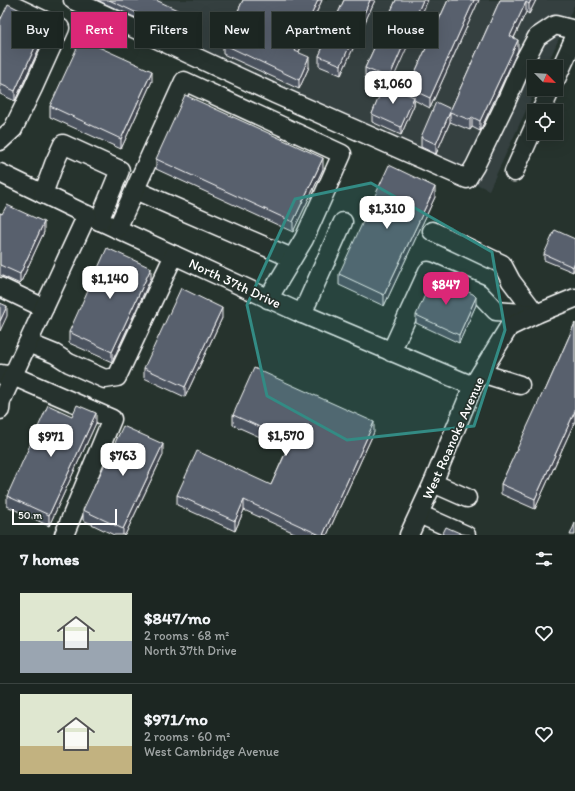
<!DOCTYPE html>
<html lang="en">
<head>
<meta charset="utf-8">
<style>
  body { margin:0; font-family:Itim,sans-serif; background:#252e2a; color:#f1f3f6; height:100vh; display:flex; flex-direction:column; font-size:15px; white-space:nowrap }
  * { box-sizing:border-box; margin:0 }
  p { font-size:13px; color:#a0a5a5 }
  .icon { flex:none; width:22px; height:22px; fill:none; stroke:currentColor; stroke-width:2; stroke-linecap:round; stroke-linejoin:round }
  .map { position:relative; height:535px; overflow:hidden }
  .sheet { display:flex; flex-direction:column; background:#1c2622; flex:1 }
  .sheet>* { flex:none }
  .top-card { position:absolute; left:12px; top:12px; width:551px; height:36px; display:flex; gap:8px }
  .needle { width:26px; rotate:114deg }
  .buttons { position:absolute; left:527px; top:60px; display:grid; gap:8px }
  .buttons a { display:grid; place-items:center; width:36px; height:36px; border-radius:0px; background:#1c2622; box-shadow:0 4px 16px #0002,0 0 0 1px #3a4340; font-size:20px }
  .scale { position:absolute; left:12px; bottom:10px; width:105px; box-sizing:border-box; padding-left:4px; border:2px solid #fff; border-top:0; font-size:11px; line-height:14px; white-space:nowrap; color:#fff; -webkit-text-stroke:3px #26332d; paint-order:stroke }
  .price { position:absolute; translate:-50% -34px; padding:0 9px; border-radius:8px; background:#fff; color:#222; font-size:13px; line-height:26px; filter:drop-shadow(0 1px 2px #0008) }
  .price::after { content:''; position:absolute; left:50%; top:24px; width:12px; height:9px; margin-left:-6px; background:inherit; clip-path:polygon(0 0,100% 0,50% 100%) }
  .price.selected { background:#db2777; color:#fff }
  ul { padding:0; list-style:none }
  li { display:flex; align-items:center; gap:12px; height:100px; padding:0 20px }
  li+li { border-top:1px solid #3a4340 }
  li span { display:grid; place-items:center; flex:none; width:112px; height:80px; border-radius:0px; color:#555 }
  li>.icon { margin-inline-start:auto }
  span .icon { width:48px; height:48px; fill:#fffc; stroke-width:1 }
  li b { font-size:17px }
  h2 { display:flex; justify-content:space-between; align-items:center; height:48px; padding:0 20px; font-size:17px }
  .pill { padding:0 14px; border-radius:0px; background:#1c2622; box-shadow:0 4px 16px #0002,0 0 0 1px #3a4340; font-size:14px; line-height:36px }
  .pill.selected { background:#db2777; color:#fff }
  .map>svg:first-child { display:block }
  .built { fill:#354040 }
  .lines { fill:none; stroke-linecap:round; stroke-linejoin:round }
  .minor-casing { stroke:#fff; stroke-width:21 }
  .minor { stroke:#26332d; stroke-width:18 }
  .wall { fill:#4c535e; stroke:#fff }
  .shaded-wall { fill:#3e434c; stroke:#fff }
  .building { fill:#58606d; stroke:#fff }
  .marked { fill:#338b84; fill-opacity:0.2; stroke:#338b84; stroke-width:3; stroke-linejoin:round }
  .labels { text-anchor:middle; stroke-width:3.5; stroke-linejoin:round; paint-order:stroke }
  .street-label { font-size:14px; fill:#fff; stroke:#26332d }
</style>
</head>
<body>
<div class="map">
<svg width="575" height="535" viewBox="0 0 575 535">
  <rect width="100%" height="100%" fill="#26332d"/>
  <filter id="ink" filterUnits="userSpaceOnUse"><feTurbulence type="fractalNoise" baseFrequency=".025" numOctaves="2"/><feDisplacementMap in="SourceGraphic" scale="8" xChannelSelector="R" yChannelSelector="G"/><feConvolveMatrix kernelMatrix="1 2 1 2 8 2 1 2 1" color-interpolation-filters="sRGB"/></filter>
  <g filter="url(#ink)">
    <!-- built -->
    <polygon class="built" points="87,0 575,0 575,3 546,67 534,67 534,89 536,89 489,190"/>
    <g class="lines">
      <!-- minor casing -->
      <g class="minor-casing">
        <g id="minor">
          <polyline points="73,0 275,94 467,179 475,166 505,104 522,65 537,37 555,25 575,30"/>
          <polyline points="0,8 3,1 60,28 33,88 13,129 0,141"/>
          <polyline points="556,79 575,37"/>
          <polyline points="541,111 551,89"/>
          <polyline points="514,172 534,127"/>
          <polyline points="0,173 87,215 298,312 473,386"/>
          <polyline points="135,190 292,258"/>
          <polyline points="43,194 54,164 63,144 120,170 99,221"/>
          <polyline points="117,229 184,81 342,154 304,239 268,299"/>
          <polyline points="432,231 502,264 511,281 536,314"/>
          <polyline points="0,287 44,308"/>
          <polyline points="302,314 343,222"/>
          <polyline points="28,343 55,354 69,363 105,379 117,377 174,255"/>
          <polyline points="391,352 428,271 479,293 496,311 535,314"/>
          <polyline points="481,373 520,385"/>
          <polyline points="0,374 13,376 112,419 64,535"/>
          <polyline points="0,410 1,401 87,215"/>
          <polyline points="433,483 467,498"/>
          <polyline points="419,514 466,535"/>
          <polyline points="409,535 433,483 473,386 509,327 536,314 575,298"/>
        </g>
      </g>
      <!-- minor -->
      <use href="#minor" class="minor"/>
    </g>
    <!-- wall -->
    <g class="wall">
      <polygon points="97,0 156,0 188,21 180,38"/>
      <polygon points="243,0 322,0 299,52 309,67 299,89 223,54 223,44"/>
      <polygon points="344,0 375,0 341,75 319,66 319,56"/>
      <polygon points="396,0 389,87 408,95 408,88 448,0 479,0 430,108 414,100 414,105 401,135 372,122 372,114 384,86 365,78 365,68"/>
      <polygon points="500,0 536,0 529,14 526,12 514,38 518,50 480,131 472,127 470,130 450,122 436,154 421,147 421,137 451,109"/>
      <polygon points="0,21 46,33 15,101 0,94"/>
      <polygon points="152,81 121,149 50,117 50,106"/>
      <polygon points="156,159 323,169 293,232 156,169"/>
      <polygon points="435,197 384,306 339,285 339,274"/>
      <polygon points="0,213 44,232 20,284 0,275"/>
      <polygon points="575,239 575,267 573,272 544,260 544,254"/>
      <polygon points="151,278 112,362 69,343 69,332"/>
      <polygon points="476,305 459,343 416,323 416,315"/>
      <polygon points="222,318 185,397 144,378 144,368"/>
      <polygon points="575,323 575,421 535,509 501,494 501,484 545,391"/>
      <polygon points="233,415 374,432 327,535 299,535 244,510 235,531 177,505 177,495 271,485 287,449 233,425"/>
      <polygon points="72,416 96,423 49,526 7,506 7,496"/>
      <polygon points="163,455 125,535 114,535 83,520 83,510"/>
    </g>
    <!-- shaded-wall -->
    <g class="shaded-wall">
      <polygon points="318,0 322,0 295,60 295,51"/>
      <polygon points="370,0 375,0 341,75 341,65"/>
      <polygon points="423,0 428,0 389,88 389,78"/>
      <polygon points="474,0 479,0 430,108 430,98"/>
      <polygon points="531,0 536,0 529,14 529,4"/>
      <polygon points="526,2 526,12 510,46 510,36"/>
      <polygon points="188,15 188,21 180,38 180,33"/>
      <polygon points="46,23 46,33 15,101 15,91"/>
      <polygon points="518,40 518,50 480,131 480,121"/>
      <polygon points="309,57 309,67 299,89 299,80"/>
      <polygon points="152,71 152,81 121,149 121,139"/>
      <polygon points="414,97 414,105 401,135 401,127"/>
      <polygon points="450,112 450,122 436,154 436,144"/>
      <polygon points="472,117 472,127 470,130 470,120"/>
      <polygon points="323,158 323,169 293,232 293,222"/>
      <polygon points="435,187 435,197 384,306 384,295"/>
      <polygon points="44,222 44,232 20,284 20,274"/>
      <polygon points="575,261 575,267 573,272 573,267"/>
      <polygon points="151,268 151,278 112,362 112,352"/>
      <polygon points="476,297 476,305 459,343 459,335"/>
      <polygon points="7,306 7,316 0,331 0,321"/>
      <polygon points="222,308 222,318 185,397 185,387"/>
      <polygon points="575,411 575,421 535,509 535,499"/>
      <polygon points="96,413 96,423 49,526 49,515"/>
      <polygon points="374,422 374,432 327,535 323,535"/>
      <polygon points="163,444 163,455 125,535 123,535 123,529"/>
      <polygon points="244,500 244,510 235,531 235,521"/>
    </g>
    <!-- building -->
    <g class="building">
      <polygon points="109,0 156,0 188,15 180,33"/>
      <polygon points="243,0 318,0 295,51 309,57 299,80 223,44"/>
      <polygon points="344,0 370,0 341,65 319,56"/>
      <polygon points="396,0 423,0 389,78 365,68"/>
      <polygon points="448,0 474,0 430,98 408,88"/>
      <polygon points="500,0 531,0 529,4 526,2 510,36 518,40 480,121 472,117 470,120 450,112 436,144 421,137 436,102 451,109"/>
      <polygon points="8,4 46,23 15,91 0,84 0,21"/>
      <polygon points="81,39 152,71 121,139 50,106"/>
      <polygon points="384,84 414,97 401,127 372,114"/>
      <polygon points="185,95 323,158 293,222 156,159"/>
      <polygon points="389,165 435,187 384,295 339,274"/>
      <polygon points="7,205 44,222 20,274 0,265 0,213 2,214"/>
      <polygon points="555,230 575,239 575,261 573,267 544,254"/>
      <polygon points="107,248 151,268 112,352 69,332"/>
      <polygon points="433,277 473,294 476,297 459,335 416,315"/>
      <polygon points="181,288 222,308 185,387 144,368"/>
      <polygon points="0,303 7,306 0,321"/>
      <polygon points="575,323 575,411 535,499 501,484 544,390 545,391"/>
      <polygon points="254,368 374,422 323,535 320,535 244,500 235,521 177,495 197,451 271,485 291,441 233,415"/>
      <polygon points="48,405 72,416 77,405 96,413 49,515 7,496"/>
      <polygon points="123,426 163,444 123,529 83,510"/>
      <polygon points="575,523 575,535 570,535"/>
      <polygon points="446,527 462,534 470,535 442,535"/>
    </g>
  </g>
  <!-- marked area -->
  <path class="marked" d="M 371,183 L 492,252 L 505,330 L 474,426 L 347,440 L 267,396 L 247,305 L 295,199 Z"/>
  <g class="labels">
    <!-- street labels -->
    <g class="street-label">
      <text transform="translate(235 283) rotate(25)" y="5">North 37th Drive</text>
      <text transform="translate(453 438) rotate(-66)" y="5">West Roanoke Avenue</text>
    </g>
  </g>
</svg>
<div class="buttons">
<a><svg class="needle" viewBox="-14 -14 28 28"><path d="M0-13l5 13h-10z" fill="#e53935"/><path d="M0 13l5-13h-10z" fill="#a0a5a5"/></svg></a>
<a><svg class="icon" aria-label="locate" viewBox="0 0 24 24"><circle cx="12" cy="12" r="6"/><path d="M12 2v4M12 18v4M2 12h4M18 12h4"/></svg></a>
</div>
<div class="scale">50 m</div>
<b class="price" style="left:393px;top:105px">$1,060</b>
<b class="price" style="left:387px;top:230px">$1,310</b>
<b class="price" style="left:110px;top:300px">$1,140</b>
<b class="price selected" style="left:446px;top:306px">$847</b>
<b class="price" style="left:286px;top:457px">$1,570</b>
<b class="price" style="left:51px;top:458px">$971</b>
<b class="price" style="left:123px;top:477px">$763</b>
<div class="top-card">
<a class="pill">Buy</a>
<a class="pill selected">Rent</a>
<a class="pill">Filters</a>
<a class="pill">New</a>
<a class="pill">Apartment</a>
<a class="pill">House</a>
</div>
</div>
<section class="sheet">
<h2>7 homes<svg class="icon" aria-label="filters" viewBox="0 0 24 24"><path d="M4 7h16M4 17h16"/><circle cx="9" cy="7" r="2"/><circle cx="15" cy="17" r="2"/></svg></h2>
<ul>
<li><span style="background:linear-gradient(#dfe7d0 60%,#9aa5b1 0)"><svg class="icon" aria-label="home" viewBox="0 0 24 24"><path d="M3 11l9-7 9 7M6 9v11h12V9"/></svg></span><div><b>$847/mo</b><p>2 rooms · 68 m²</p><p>North 37th Drive</p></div><svg class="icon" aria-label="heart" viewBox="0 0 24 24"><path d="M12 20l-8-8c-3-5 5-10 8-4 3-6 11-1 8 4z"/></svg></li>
<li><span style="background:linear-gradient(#dfe7d0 65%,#c2b280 0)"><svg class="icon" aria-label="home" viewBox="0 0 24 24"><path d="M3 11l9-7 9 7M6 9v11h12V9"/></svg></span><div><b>$971/mo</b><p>2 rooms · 60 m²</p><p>West Cambridge Avenue</p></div><svg class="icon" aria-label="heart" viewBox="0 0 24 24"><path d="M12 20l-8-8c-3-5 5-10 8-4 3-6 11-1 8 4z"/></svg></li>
</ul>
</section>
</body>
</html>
